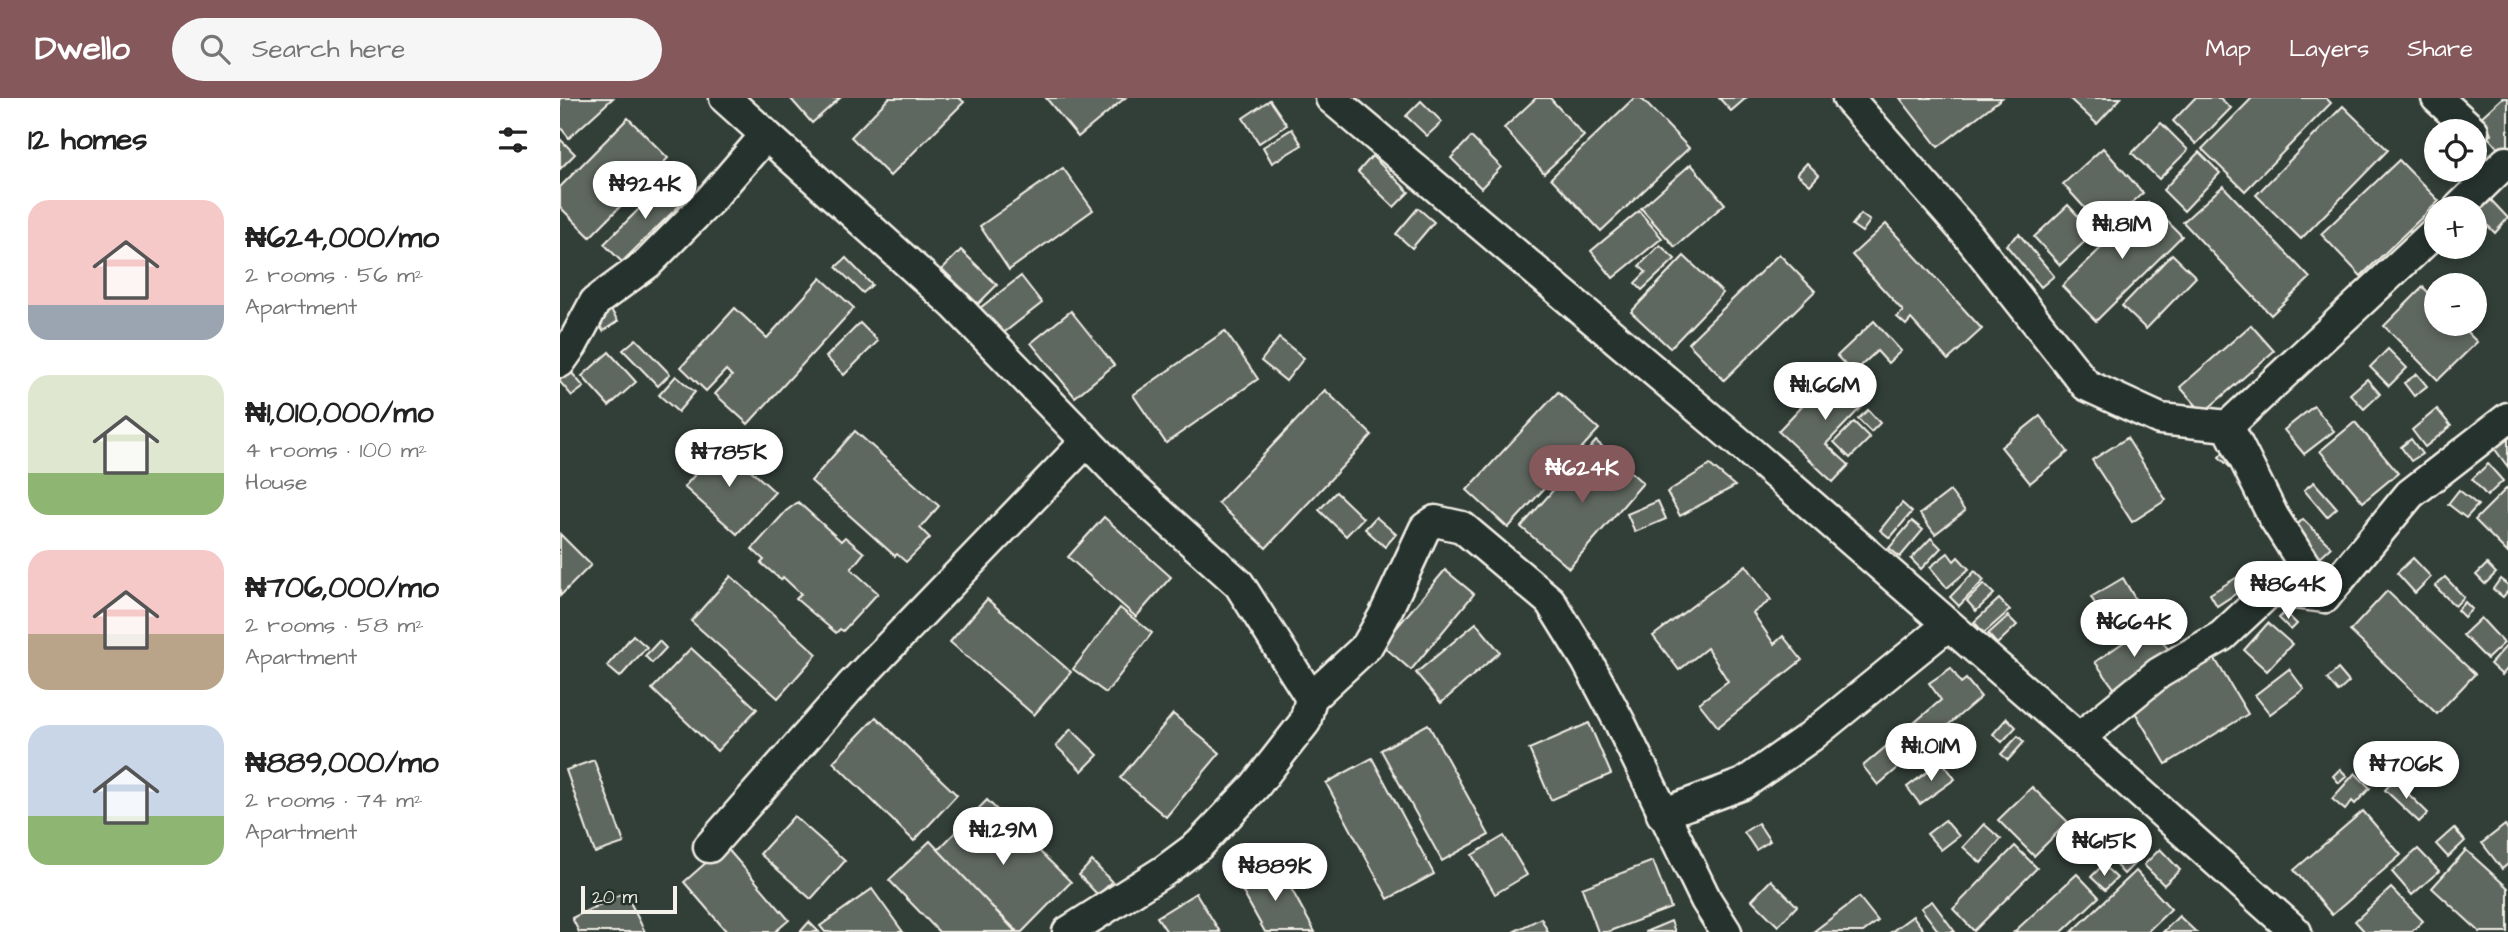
<!DOCTYPE html>
<html lang="en">
<head>
<meta charset="utf-8">
<style>
  body { margin:0; font-family:"Architects Daughter",sans-serif; background:#f6f6f6; color:#222; height:100vh; display:flex; flex-direction:column; font-size:26px; white-space:nowrap }
  * { box-sizing:border-box; margin:0 }
  p { font-size:23px; color:#767676 }
  .icon { flex:none; width:38px; height:38px; fill:none; stroke:currentColor; stroke-width:2; stroke-linecap:round; stroke-linejoin:round }
  .map { position:relative; flex:1; overflow:hidden }
  .panel { display:flex; flex-direction:column; background:#fff; width:560px }
  .panel>* { flex:none }
  .tools { position:absolute; left:1864px; top:21px; display:grid; gap:14px }
  .tools a { display:grid; place-items:center; width:63px; height:63px; border-radius:50%; background:#fff; box-shadow:0 4px 10px #0003; font-size:35px }
  .scale { position:absolute; left:21px; bottom:18px; width:96px; box-sizing:border-box; padding-left:7px; border:4px solid #f4f1e8; border-top:0; font-size:19px; line-height:24px; white-space:nowrap; color:#f4f1e8; -webkit-text-stroke:5px #26332d; paint-order:stroke }
  .price { position:absolute; translate:-50% -60px; padding:0 16px; border-radius:24px; background:#fff; color:#222; font-size:23px; line-height:46px; filter:drop-shadow(0 2px 4px #0008) }
  .price::after { content:''; position:absolute; left:50%; top:42px; width:21px; height:16px; margin-left:-10px; background:inherit; clip-path:polygon(0 0,100% 0,50% 100%) }
  .price.active { background:#85585c; color:#fff }
  ul { padding:0; list-style:none }
  li { display:flex; align-items:center; gap:21px; height:175px; padding:0 28px }
  li span { display:grid; place-items:center; flex:none; width:196px; height:140px; border-radius:21px; color:#555 }
  li>.icon { margin-inline-start:auto }
  span .icon { width:84px; height:84px; fill:#fffc; stroke-width:1 }
  li b { font-size:30px }
  h2 { display:flex; justify-content:space-between; align-items:center; height:84px; padding:0 28px; font-size:30px }
  header { display:flex; align-items:center; gap:42px; box-sizing:border-box; height:98px; padding:0 35px; background:#85585c; color:#fff }
  header strong { font-size:33px }
  nav { display:flex; gap:38px; margin-inline-start:auto; font-size:24px }
  .search { width:490px; height:63px; background:#f6f6f6; display:flex; align-items:center; gap:18px; box-sizing:border-box; padding:0 24px; border-radius:38px; color:#767676; font-size:26px }
  main { display:flex; flex:1; min-height:0 }
  .map>svg:first-child { display:block }
  .building { fill:#5f6861; stroke:#f4f1e8; stroke-width:2 }
  .lines { fill:none; stroke-linecap:round; stroke-linejoin:round }
  .street-casing { stroke:#f4f1e8; stroke-width:35 }
  .street { stroke:#26332d; stroke-width:30 }
</style>
</head>
<body>
<header>
<strong>Dwello</strong>
<div class="search"><svg class="icon" aria-label="search" viewBox="0 0 24 24"><circle cx="10" cy="10" r="6"/><path d="M15 15l6 6"/></svg>Search here</div>
<nav><a>Map</a><a>Layers</a><a>Share</a></nav>
</header>
<main>
<section class="panel">
<h2>12 homes<svg class="icon" aria-label="filters" viewBox="0 0 24 24"><path d="M4 7h16M4 17h16"/><circle cx="9" cy="7" r="2"/><circle cx="15" cy="17" r="2"/></svg></h2>
<ul>
<li><span style="background:linear-gradient(#f6c9c9 75%,#9aa5b1 0)"><svg class="icon" aria-label="home" viewBox="0 0 24 24"><path d="M3 11l9-7 9 7M6 9v11h12V9"/></svg></span><div><b>₦624,000/mo</b><p>2 rooms · 56 m²</p><p>Apartment</p></div></li>
<li><span style="background:linear-gradient(#dfe7d0 70%,#8fb573 0)"><svg class="icon" aria-label="home" viewBox="0 0 24 24"><path d="M3 11l9-7 9 7M6 9v11h12V9"/></svg></span><div><b>₦1,010,000/mo</b><p>4 rooms · 100 m²</p><p>House</p></div></li>
<li><span style="background:linear-gradient(#f6c9c9 60%,#b9a48a 0)"><svg class="icon" aria-label="home" viewBox="0 0 24 24"><path d="M3 11l9-7 9 7M6 9v11h12V9"/></svg></span><div><b>₦706,000/mo</b><p>2 rooms · 58 m²</p><p>Apartment</p></div></li>
<li><span style="background:linear-gradient(#c9d6e8 65%,#8fb573 0)"><svg class="icon" aria-label="home" viewBox="0 0 24 24"><path d="M3 11l9-7 9 7M6 9v11h12V9"/></svg></span><div><b>₦889,000/mo</b><p>2 rooms · 74 m²</p><p>Apartment</p></div></li>
</ul>
</section>
<div class="map">
<svg width="1948" height="834" viewBox="0 0 1948 834">
  <rect width="100%" height="100%" fill="#323e38"/>
  <filter id="ink" filterUnits="userSpaceOnUse"><feTurbulence type="fractalNoise" baseFrequency=".0143" numOctaves="2"/><feDisplacementMap in="SourceGraphic" scale="14" xChannelSelector="R" yChannelSelector="G"/><feConvolveMatrix kernelMatrix="1 2 1 2 8 2 1 2 1" color-interpolation-filters="sRGB"/></filter>
  <g filter="url(#ink)">
    <!-- building -->
    <g class="building">
      <polygon points="0,0 53,0 9,40 0,29"/>
      <polygon points="230,0 280,0 252,25"/>
      <polygon points="329,0 399,0 404,4 330,78 291,39"/>
      <polygon points="486,0 565,0 518,39"/>
      <polygon points="976,0 990,0 1024,38 984,75 944,30"/>
      <polygon points="1074,0 1081,0 1129,50 1041,133 991,80"/>
      <polygon points="1159,0 1186,0 1171,13"/>
      <polygon points="1340,0 1442,0 1378,49"/>
      <polygon points="1509,0 1561,0 1537,26"/>
      <polygon points="1635,0 1660,0 1671,10 1636,46 1613,23"/>
      <polygon points="1692,0 1766,0 1771,5 1685,93 1642,51"/>
      <polygon points="1942,0 1948,0 1948,50 1942,55 1928,39 1932,36 1919,21"/>
      <polygon points="710,2 727,27 699,45 683,20"/>
      <polygon points="861,3 882,24 867,38 846,18"/>
      <polygon points="1783,8 1828,52 1741,141 1696,97"/>
      <polygon points="68,20 108,60 30,139 0,109 0,89"/>
      <polygon points="1601,25 1628,52 1599,81 1572,55"/>
      <polygon points="732,31 742,47 712,65 703,49"/>
      <polygon points="911,39 941,69 921,90 891,60"/>
      <polygon points="0,41 15,56 0,71"/>
      <polygon points="1543,50 1583,95 1543,130 1503,86"/>
      <polygon points="1639,54 1660,75 1624,113 1603,92"/>
      <polygon points="812,58 849,94 834,109 798,74"/>
      <polygon points="1839,62 1879,103 1801,178 1761,136"/>
      <polygon points="1247,65 1259,77 1250,87 1237,76"/>
      <polygon points="1131,66 1165,106 1115,149 1081,110"/>
      <polygon points="503,70 533,112 449,172 420,128"/>
      <polygon points="108,82 126,101 62,164 44,146"/>
      <polygon points="1663,88 1750,180 1711,217 1623,124"/>
      <polygon points="1931,102 1948,120 1935,135 1916,116"/>
      <polygon points="1588,104 1622,138 1536,223 1502,188"/>
      <polygon points="1508,107 1534,135 1500,167 1474,139"/>
      <polygon points="858,110 874,124 852,150 836,136"/>
      <polygon points="1079,113 1102,140 1053,180 1031,153"/>
      <polygon points="1301,116 1310,123 1302,134 1292,127"/>
      <polygon points="1326,126 1422,231 1388,262 1351,221 1346,227 1337,219 1343,213 1292,157"/>
      <polygon points="1459,136 1494,178 1481,189 1446,147"/>
      <polygon points="1100,147 1115,161 1082,192 1075,185 1086,174 1079,168"/>
      <polygon points="401,152 437,187 418,206 382,171"/>
      <polygon points="1219,156 1255,193 1164,282 1128,245"/>
      <polygon points="1612,156 1636,179 1586,231 1562,208"/>
      <polygon points="1124,158 1163,195 1110,250 1071,214"/>
      <polygon points="286,160 312,187 303,195 276,169"/>
      <polygon points="461,178 482,205 441,237 420,210"/>
      <polygon points="261,180 294,210 188,326 155,296 172,278 166,272 146,293 121,269 175,210 207,240"/>
      <polygon points="1863,189 1876,202 1876,226 1899,226 1917,244 1878,282 1824,228"/>
      <polygon points="48,207 58,223 43,233 33,216"/>
      <polygon points="511,213 554,267 515,299 471,245"/>
      <polygon points="1314,223 1341,253 1328,265 1317,253 1293,275 1277,258"/>
      <polygon points="300,225 318,243 284,277 266,259"/>
      <polygon points="1691,227 1714,253 1643,315 1620,289"/>
      <polygon points="665,233 698,281 606,345 573,297"/>
      <polygon points="719,240 744,260 726,283 701,263"/>
      <polygon points="76,241 110,276 98,288 63,252"/>
      <polygon points="1828,251 1847,270 1829,288 1810,269"/>
      <polygon points="49,254 76,284 49,308 22,278"/>
      <polygon points="5,267 24,289 12,298 0,284 0,272"/>
      <polygon points="1278,270 1309,301 1266,346 1289,367 1273,384 1218,333"/>
      <polygon points="1857,276 1867,288 1854,298 1844,285"/>
      <polygon points="116,278 135,294 118,314 99,297"/>
      <polygon points="1807,281 1820,296 1804,311 1790,296"/>
      <polygon points="765,292 812,337 706,450 658,405"/>
      <polygon points="998,294 1039,331 948,430 907,392"/>
      <polygon points="1754,308 1774,333 1744,356 1724,332"/>
      <polygon points="1877,311 1891,328 1865,349 1852,332"/>
      <polygon points="1308,312 1320,325 1311,334 1298,321"/>
      <polygon points="1480,318 1508,354 1470,385 1441,349"/>
      <polygon points="1294,324 1310,340 1290,360 1274,344"/>
      <polygon points="1795,324 1838,375 1803,404 1760,353"/>
      <polygon points="295,333 379,408 360,430 370,440 346,464 337,456 335,458 251,383"/>
      <polygon points="1948,339 1948,369 1934,350"/>
      <polygon points="1567,340 1606,402 1572,424 1532,362"/>
      <polygon points="1851,341 1862,356 1851,363 1841,349"/>
      <polygon points="1036,343 1083,385 1009,470 961,429"/>
      <polygon points="162,346 215,394 177,436 124,389"/>
      <polygon points="1667,350 1680,362 1672,371 1659,359"/>
      <polygon points="1928,366 1943,383 1927,398 1912,381"/>
      <polygon points="1150,367 1175,388 1120,418 1107,394"/>
      <polygon points="1754,384 1777,410 1767,419 1744,392"/>
      <polygon points="1948,389 1948,455 1915,422"/>
      <polygon points="1899,392 1918,407 1906,420 1888,406"/>
      <polygon points="1390,393 1405,413 1375,436 1360,416"/>
      <polygon points="776,394 803,420 786,438 759,412"/>
      <polygon points="1098,403 1106,421 1075,434 1067,416"/>
      <polygon points="238,404 281,443 285,439 304,455 291,471 318,495 283,533 280,531 276,535 236,501 241,496 223,479 221,482 201,465 204,462 192,451 226,413"/>
      <polygon points="1342,405 1352,414 1330,440 1320,432"/>
      <polygon points="544,419 611,479 576,519 508,459"/>
      <polygon points="816,419 836,436 825,449 805,431"/>
      <polygon points="1743,421 1771,449 1757,462 1730,434"/>
      <polygon points="1352,423 1363,432 1340,459 1329,450"/>
      <polygon points="0,436 31,467 0,498"/>
      <polygon points="1371,440 1381,450 1361,471 1351,461"/>
      <polygon points="1388,455 1394,463 1398,459 1409,471 1387,490 1370,469"/>
      <polygon points="1853,460 1871,479 1855,495 1837,475"/>
      <polygon points="1927,466 1936,475 1925,486 1916,477"/>
      <polygon points="1186,467 1211,502 1193,515 1214,546 1223,538 1242,562 1158,629 1139,605 1168,583 1147,550 1119,572 1093,538"/>
      <polygon points="885,472 914,496 851,572 822,547"/>
      <polygon points="1415,473 1424,482 1399,508 1390,499"/>
      <polygon points="171,478 257,556 218,600 131,523"/>
      <polygon points="1679,478 1686,489 1657,508 1650,496"/>
      <polygon points="1885,479 1904,499 1895,508 1875,488"/>
      <polygon points="1563,480 1584,516 1552,534 1531,499"/>
      <polygon points="1940,481 1948,487 1948,493 1943,499 1933,491"/>
      <polygon points="1424,486 1434,496 1416,513 1407,503"/>
      <polygon points="1827,493 1915,576 1877,616 1790,533"/>
      <polygon points="427,501 511,574 474,617 390,544"/>
      <polygon points="1439,501 1450,512 1424,535 1414,524"/>
      <polygon points="1905,504 1912,511 1904,519 1897,512"/>
      <polygon points="560,510 592,535 546,595 513,571"/>
      <polygon points="1725,514 1737,526 1731,532 1719,520"/>
      <polygon points="1448,518 1457,527 1437,546 1428,536"/>
      <polygon points="1921,520 1944,545 1927,561 1903,537"/>
      <polygon points="916,525 940,554 881,605 856,575"/>
      <polygon points="1708,525 1732,546 1707,573 1684,552"/>
      <polygon points="1590,526 1613,558 1559,597 1535,564"/>
      <polygon points="73,537 87,549 60,579 47,568"/>
      <polygon points="99,543 106,550 92,565 85,558"/>
      <polygon points="1948,546 1948,570 1942,577 1930,566"/>
      <polygon points="131,550 197,611 157,653 92,591"/>
      <polygon points="1652,556 1688,616 1606,666 1570,606"/>
      <polygon points="1391,570 1401,585 1406,581 1421,599 1318,687 1303,668 1381,602 1369,585"/>
      <polygon points="1729,571 1744,591 1710,616 1695,597"/>
      <polygon points="1778,571 1789,584 1778,594 1767,581"/>
      <polygon points="613,616 660,655 606,719 560,680"/>
      <polygon points="316,619 397,697 354,743 273,664"/>
      <polygon points="1447,620 1456,629 1442,644 1433,636"/>
      <polygon points="1029,625 1051,676 991,702 969,651"/>
      <polygon points="868,626 929,737 882,763 821,652"/>
      <polygon points="511,631 538,657 522,673 496,648"/>
      <polygon points="1458,638 1464,644 1448,662 1441,656"/>
      <polygon points="812,660 874,776 828,801 766,685"/>
      <polygon points="34,662 64,745 35,755 6,672"/>
      <polygon points="1382,663 1395,681 1360,706 1347,689"/>
      <polygon points="1780,671 1787,678 1779,685 1773,678"/>
      <polygon points="1795,675 1810,690 1795,706 1792,703 1785,712 1772,701"/>
      <polygon points="1834,682 1868,715 1859,724 1825,692"/>
      <polygon points="1472,689 1508,724 1474,758 1438,722"/>
      <polygon points="427,702 511,784 462,834 458,834 376,754"/>
      <polygon points="1803,713 1841,757 1772,817 1734,772"/>
      <polygon points="234,718 285,763 251,801 200,756"/>
      <polygon points="1385,722 1399,738 1381,752 1367,736"/>
      <polygon points="1198,725 1210,743 1196,752 1184,734"/>
      <polygon points="1424,726 1441,741 1421,765 1403,749"/>
      <polygon points="1945,727 1948,732 1948,766 1942,771 1922,745"/>
      <polygon points="1894,730 1905,743 1888,759 1876,746"/>
      <polygon points="944,738 967,777 935,796 912,757"/>
      <polygon points="370,743 456,834 379,834 329,782"/>
      <polygon points="165,748 229,822 215,834 167,834 124,784"/>
      <polygon points="1455,748 1477,770 1414,833 1393,811"/>
      <polygon points="1567,749 1579,761 1564,776 1552,763"/>
      <polygon points="1600,751 1620,772 1604,787 1584,767"/>
      <polygon points="1858,751 1879,773 1852,797 1832,774"/>
      <polygon points="1906,752 1948,790 1948,834 1920,834 1872,790"/>
      <polygon points="532,763 552,784 538,797 519,777"/>
      <polygon points="1093,763 1111,810 1047,834 1038,834 1022,790"/>
      <polygon points="717,765 755,834 705,834 679,787"/>
      <polygon points="1543,767 1557,780 1545,792 1531,779"/>
      <polygon points="1576,773 1611,811 1587,834 1512,834"/>
      <polygon points="1517,776 1539,799 1502,834 1454,834"/>
      <polygon points="1211,782 1237,808 1218,828 1192,802"/>
      <polygon points="1831,790 1863,823 1851,834 1805,834 1795,823"/>
      <polygon points="312,791 343,834 265,834 260,828"/>
      <polygon points="65,794 85,834 19,834 12,820"/>
      <polygon points="636,795 660,834 607,834 597,819"/>
      <polygon points="1299,799 1318,823 1303,834 1253,834"/>
      <polygon points="1372,803 1395,834 1379,834 1361,810"/>
      <polygon points="1353,818 1365,834 1331,834"/>
      <polygon points="1619,818 1636,834 1603,834"/>
      <polygon points="981,820 988,834 953,834"/>
      <polygon points="1111,823 1115,834 1085,834"/>
      <polygon points="249,824 259,834 240,834"/>
    </g>
    <g class="lines">
      <!-- street casing -->
      <g class="street-casing">
        <g id="street">
          <polyline points="165,0 395,207 571,389 679,486 751,600"/>
          <polyline points="771,0 1189,353 1519,640 1736,834"/>
          <polyline points="1288,0 1408,137 1526,287 1600,321 1668,328 1713,418 1765,499"/>
          <polyline points="1877,0 1913,33"/>
          <polyline points="1899,110 1946,64"/>
          <polyline points="0,264 12,247 35,204 88,165 149,103 205,38"/>
          <polyline points="1668,328 1876,133"/>
          <polyline points="1519,640 1599,575 1662,538 1711,492 1765,499 1850,396 1948,320"/>
          <polyline points="1102,716 1183,686 1250,639 1388,527"/>
          <polyline points="149,749 291,588 527,343"/>
          <polyline points="508,834 604,773 639,747 695,688 745,624 751,600 807,548 824,518 865,430 875,423 902,429 990,503 1027,563 1060,625 1146,802 1166,834"/>
        </g>
      </g>
      <!-- street -->
      <use href="#street" class="street"/>
    </g>
  </g>
</svg>
<div class="tools">
<a><svg class="icon" aria-label="locate" viewBox="0 0 24 24"><circle cx="12" cy="12" r="6"/><path d="M12 2v4M12 18v4M2 12h4M18 12h4"/></svg></a>
<a>+</a>
<a>−</a>
</div>
<div class="scale">20 m</div>
<b class="price" style="left:85px;top:123px">₦924K</b>
<b class="price" style="left:1562px;top:163px">₦1.81M</b>
<b class="price" style="left:1265px;top:324px">₦1.66M</b>
<b class="price" style="left:169px;top:391px">₦785K</b>
<b class="price active" style="left:1022px;top:407px">₦624K</b>
<b class="price" style="left:1728px;top:523px">₦864K</b>
<b class="price" style="left:1574px;top:561px">₦664K</b>
<b class="price" style="left:1371px;top:685px">₦1.01M</b>
<b class="price" style="left:1846px;top:703px">₦706K</b>
<b class="price" style="left:443px;top:769px">₦1.29M</b>
<b class="price" style="left:1544px;top:780px">₦615K</b>
<b class="price" style="left:715px;top:805px">₦889K</b>
</div>
</main>
</body>
</html>
